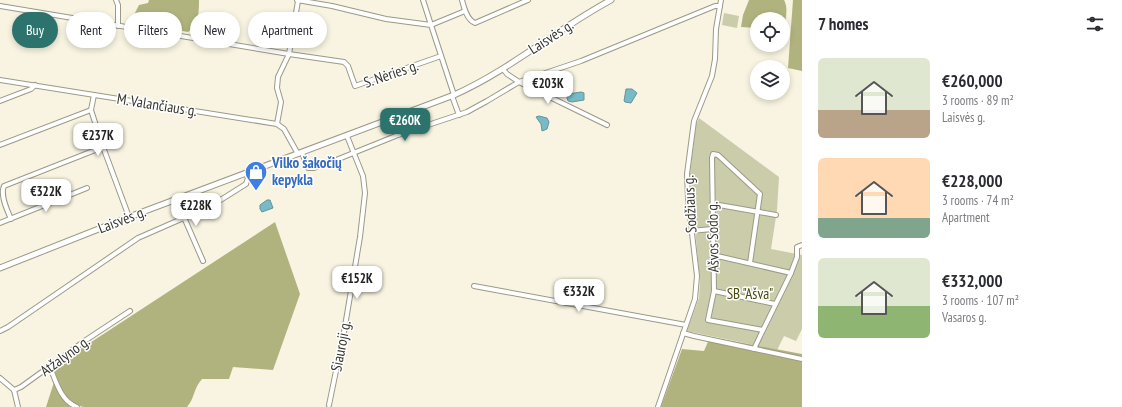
<!DOCTYPE html>
<html lang="en">
<head>
<meta charset="utf-8">
<style>
  body { margin:0; font-family:"PT Sans Narrow",sans-serif; background:#f7f7f7; color:#2b2b33; height:100vh; display:flex; flex-direction:column; font-size:15px; white-space:nowrap }
  * { box-sizing:border-box; margin:0 }
  p { font-size:13px; color:#7c7c81 }
  .icon { flex:none; width:22px; height:22px; fill:none; stroke:currentColor; stroke-width:2; stroke-linecap:round; stroke-linejoin:round }
  .map { position:relative; flex:1; overflow:hidden }
  .side { display:flex; flex-direction:column; background:#fff; width:320px }
  .side>* { flex:none }
  .guide { position:absolute; left:12px; top:12px; width:380px; height:36px; display:flex; gap:8px }
  .tools { position:absolute; left:750px; top:12px; display:grid; gap:8px }
  .tools a { display:grid; place-items:center; width:40px; height:40px; border-radius:50%; background:#fff; box-shadow:0 2px 6px #0003; font-size:20px }
  .price { position:absolute; translate:-50% -34px; padding:0 9px; border-radius:8px; background:#fff; color:#222; font-size:13px; line-height:26px; filter:drop-shadow(0 1px 2px #0008) }
  .price::after { content:''; position:absolute; left:50%; top:24px; width:12px; height:9px; margin-left:-6px; background:inherit; clip-path:polygon(0 0,100% 0,50% 100%) }
  .price.active { background:#2b736c; color:#fff }
  ul { padding:0; list-style:none }
  li { display:flex; align-items:center; gap:12px; height:100px; padding:0 16px }
  li span { display:grid; place-items:center; flex:none; width:112px; height:80px; border-radius:6px; color:#555 }
  li>.icon { margin-inline-start:auto }
  span .icon { width:48px; height:48px; fill:#fffc; stroke-width:1 }
  li b { font-size:17px }
  h2 { display:flex; justify-content:space-between; align-items:center; height:48px; padding:0 16px; font-size:17px }
  .tag { padding:0 14px; border-radius:18px; background:#fff; box-shadow:0 2px 6px #0003; font-size:14px; line-height:36px }
  .tag.active { background:#2b736c; color:#fff }
  main { display:flex; flex:1; min-height:0 }
  .map>svg:first-child { display:block }
  .green { fill:#caccaa }
  .forest { fill:#b1b37f }
  .water { fill:#78bbc8; stroke:#64939a }
  .lines { fill:none; stroke-linecap:round; stroke-linejoin:round }
  .minor-casing { stroke:#9b9987; stroke-width:6 }
  .major-casing { stroke:#9b9987; stroke-width:7 }
  .minor { stroke:#fff; stroke-width:4 }
  .major { stroke:#fff; stroke-width:5 }
  .labels { text-anchor:middle; stroke-width:3; stroke-linejoin:round; paint-order:stroke }
  .street-label { font-size:15px; fill:#37362f; stroke:#fff }
  .shop-label { font-size:15px; font-weight:bold; fill:#366cbe; stroke:#fff; text-anchor:start }
  .park-label { font-size:15px; fill:#494a0b; stroke:#fff }
</style>
</head>
<body>
<main>
<div class="map">
<svg width="802" height="407" viewBox="0 0 802 407">
  <rect width="100%" height="100%" fill="#f8f4e1"/>
  <!-- green -->
  <g class="green">
    <polygon points="724,13 739,16 737,28 722,25"/>
    <polygon points="699,118 779,177 777,210 771,249 802,255 802,329 796,341 784,336 777,350 687,331 699,298 700,282 690,174 696,125"/>
  </g>
  <!-- forest -->
  <g class="forest">
    <path d="M 149,0 L 199,0 C 199,12 199,25 188,32 L 172,29 L 165,26 L 140,22 L 135,13 L 139,5 L 148,3 Z"/>
    <path d="M 749,0 L 784,0 C 789,9 785,20 784,30 L 783,19 L 757,19 L 757,28 L 741,27 L 743,15 Z"/>
    <polygon points="793,0 802,0 802,71 788,68"/>
    <path d="M 275,222 L 300,294 L 273,370 L 233,367 L 229,379 L 202,379 C 193,389 195,398 187,407 L 83,407 L 75,404 L 73,407 L 46,407 L 56,376 L 53,367 Z"/>
    <polygon points="710,337 802,354 802,407 661,407 682,349 704,351"/>
  </g>
  <!-- water -->
  <g class="water">
    <polygon points="626,89 632,89 637,93 631,103 625,102 624,101"/>
    <polygon points="581,92 584,93 584,100 572,102 568,101 567,98 568,94"/>
    <polygon points="539,116 547,118 549,122 547,129 542,131 541,124 536,117"/>
    <polygon points="270,200 273,208 262,212 260,209 260,205 267,200"/>
  </g>
  <g class="lines">
    <!-- minor casing -->
    <g class="minor-casing">
      <g id="minor">
        <polyline points="116,0 118,5 118,26"/>
        <polyline points="297,0 332,6 386,19 431,25 454,95"/>
        <polyline points="423,0 431,25 465,11"/>
        <path d="M 462,0 C 464,8 467,20 475,23 L 528,0"/>
        <polyline points="0,6 289,54 344,62 348,66 355,86 441,56"/>
        <polyline points="503,69 507,74 519,82 607,125"/>
        <polyline points="0,80 277,124 284,129 298,154"/>
        <polyline points="94,95 91,110 103,147 129,217"/>
        <polyline points="452,96 459,115"/>
        <polyline points="0,101 31,89 35,85"/>
        <polyline points="277,124 281,102 277,88 278,77 289,54 298,1"/>
        <polyline points="0,145 91,110"/>
        <polyline points="302,153 308,168 314,168 331,162 398,135 467,112 487,101 519,82 581,61 715,6 720,6"/>
        <polyline points="176,199 203,261"/>
        <polyline points="712,205 719,205 776,215"/>
        <path d="M 11,219 C 7,210 0,195 4,186 L 103,147"/>
        <polyline points="0,223 87,188"/>
        <polyline points="691,231 712,229"/>
        <polyline points="713,255 791,273"/>
        <polyline points="750,263 760,194 718,155 713,154 712,158 714,291 708,320 763,330 791,273 797,257 797,247 802,245"/>
        <polyline points="474,286 686,325"/>
        <polyline points="714,291 775,304"/>
        <polyline points="0,331 8,327 138,238 211,206 246,184 248,178 246,174"/>
        <polyline points="683,333 694,336 802,359"/>
        <polyline points="754,349 763,330"/>
        <path d="M 50,367 C 56,382 61,401 77,407"/>
        <polyline points="0,378 14,390 21,387 86,340 130,311"/>
        <polyline points="14,390 18,407"/>
        <polyline points="329,405 344,332 360,237 365,193 363,176 347,136"/>
        <polyline points="658,407 695,299 697,276 688,199 687,174 694,121 712,76 715,59 716,29 721,0"/>
      </g>
    </g>
    <!-- major casing -->
    <g class="major-casing">
      <path id="major" d="M 0,268 L 129,217 L 454,95 C 510,70 557,29 611,0"/>
    </g>
    <!-- minor -->
    <use href="#minor" class="minor"/>
    <!-- major -->
    <use href="#major" class="major"/>
  </g>
  <!-- icons -->
  <defs>
    <g id="shop-pin" transform="scale(1.15)"><path d="M0 17L-7.5 6A9.5 9.5 0 1 1 7.5 6Z" fill="#3f7fe0" stroke="#fff"/><path d="M-5-2.5h2.3a2.7 3.5 0 0 1 5.4 0H5L5.5 6h-11ZM-1.5-2.5h3a1.5 2.3 0 0 0-3 0Z" fill="#fff"/></g>
  </defs>
  <g fill-rule="evenodd">
    <use href="#shop-pin" x="256" y="172"/>
  </g>
  <g class="labels">
    <!-- street labels -->
    <g class="street-label">
      <text transform="translate(551 37) rotate(-33)" y="5">Laisvės g.</text>
      <text transform="translate(391 74) rotate(-19)" y="5">S. Nėries g.</text>
      <text transform="translate(157 105) rotate(9)" y="5">M. Valančiaus g.</text>
      <text transform="translate(690 204) rotate(-93)" y="5">Sodžiaus g.</text>
      <text transform="translate(122 220) rotate(-21)" y="5">Laisvės g.</text>
      <text transform="translate(713 237) rotate(-91)" y="5">Ašvos Sodo g.</text>
      <text transform="translate(341 346) rotate(-79)" y="5">Siauroji g.</text>
      <text transform="translate(65 356) rotate(-36)" y="5">Atžalyno g.</text>
    </g>
    <!-- shop labels -->
    <g class="shop-label">
      <text x="272" y="168">Vilko šakočių<tspan x="272" dy="17">kepykla</tspan></text>
    </g>
    <!-- park labels -->
    <g class="park-label">
      <text x="750" y="299">SB "Ašva"</text>
    </g>
  </g>
</svg>
<div class="tools">
<a><svg class="icon" aria-label="locate" viewBox="0 0 24 24"><circle cx="12" cy="12" r="6"/><path d="M12 2v4M12 18v4M2 12h4M18 12h4"/></svg></a>
<a><svg class="icon" aria-label="layers" viewBox="0 0 24 24"><path d="M12 4l9 5-9 5-9-5zM3 14l9 5 9-5"/></svg></a>
</div>
<b class="price" style="left:548px;top:105px">€203K</b>
<b class="price active" style="left:405px;top:142px">€260K</b>
<b class="price" style="left:98px;top:157px">€237K</b>
<b class="price" style="left:46px;top:213px">€322K</b>
<b class="price" style="left:196px;top:227px">€228K</b>
<b class="price" style="left:357px;top:300px">€152K</b>
<b class="price" style="left:579px;top:313px">€332K</b>
<div class="guide">
<a class="tag active">Buy</a>
<a class="tag">Rent</a>
<a class="tag">Filters</a>
<a class="tag">New</a>
<a class="tag">Apartment</a>
</div>
</div>
<section class="side">
<h2>7 homes<svg class="icon" aria-label="filters" viewBox="0 0 24 24"><path d="M4 7h16M4 17h16"/><circle cx="9" cy="7" r="2"/><circle cx="15" cy="17" r="2"/></svg></h2>
<ul>
<li><span style="background:linear-gradient(#dfe7d0 65%,#b9a48a 0)"><svg class="icon" aria-label="home" viewBox="0 0 24 24"><path d="M3 11l9-7 9 7M6 9v11h12V9"/></svg></span><div><b>€260,000</b><p>3 rooms · 89 m²</p><p>Laisvės g.</p></div></li>
<li><span style="background:linear-gradient(#ffd9b3 75%,#7fa58c 0)"><svg class="icon" aria-label="home" viewBox="0 0 24 24"><path d="M3 11l9-7 9 7M6 9v11h12V9"/></svg></span><div><b>€228,000</b><p>3 rooms · 74 m²</p><p>Apartment</p></div></li>
<li><span style="background:linear-gradient(#dfe7d0 60%,#8fb573 0)"><svg class="icon" aria-label="home" viewBox="0 0 24 24"><path d="M3 11l9-7 9 7M6 9v11h12V9"/></svg></span><div><b>€332,000</b><p>3 rooms · 107 m²</p><p>Vasaros g.</p></div></li>
</ul>
</section>
</main>
</body>
</html>
